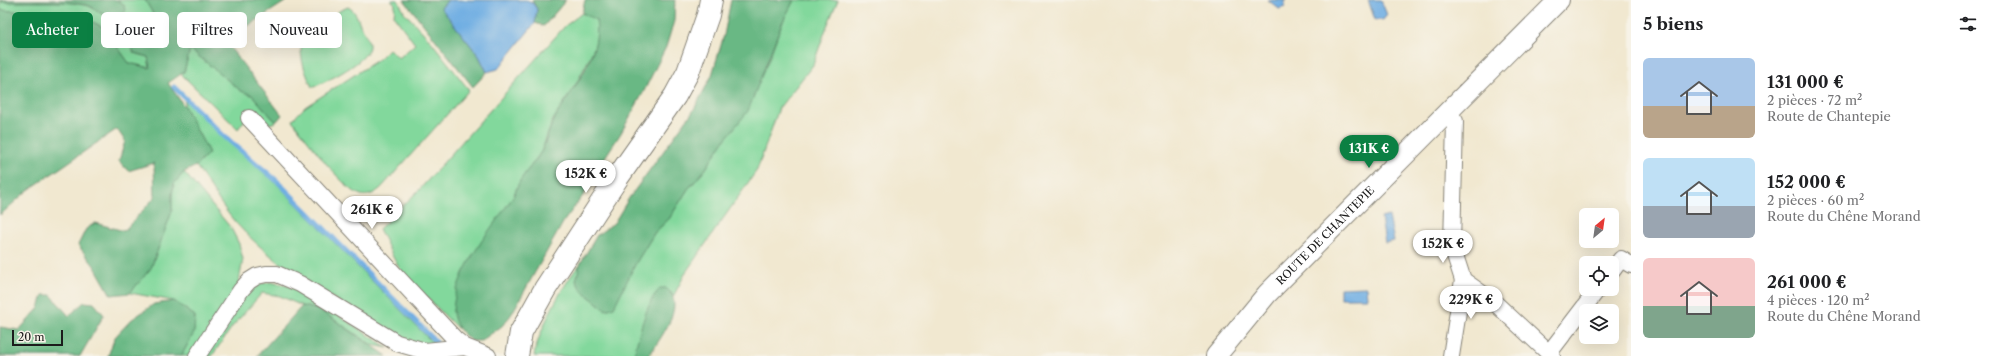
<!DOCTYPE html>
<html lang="fr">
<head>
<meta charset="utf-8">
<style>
  body { margin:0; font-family:"Libre Caslon Text",serif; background:#f2f2f2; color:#202124; height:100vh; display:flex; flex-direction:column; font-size:15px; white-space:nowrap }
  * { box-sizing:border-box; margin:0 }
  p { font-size:13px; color:#757577 }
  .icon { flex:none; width:22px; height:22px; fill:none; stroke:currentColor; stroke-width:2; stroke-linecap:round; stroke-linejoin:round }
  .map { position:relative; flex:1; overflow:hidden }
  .details { display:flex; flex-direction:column; background:#fff; width:360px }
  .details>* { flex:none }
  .top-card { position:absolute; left:12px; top:12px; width:380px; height:36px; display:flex; gap:8px }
  .needle { width:26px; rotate:29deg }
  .tools { position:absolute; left:1579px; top:208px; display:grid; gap:8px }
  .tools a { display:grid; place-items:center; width:40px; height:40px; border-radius:6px; background:#fff; box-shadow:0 4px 16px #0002; font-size:20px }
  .scale { position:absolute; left:12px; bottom:10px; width:51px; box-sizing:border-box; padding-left:4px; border:2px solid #1c1c1c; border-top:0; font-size:11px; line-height:14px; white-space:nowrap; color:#1c1c1c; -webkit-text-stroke:3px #f7f3e8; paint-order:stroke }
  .price { position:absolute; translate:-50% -34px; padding:0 9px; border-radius:14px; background:#fff; color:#222; font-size:13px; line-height:26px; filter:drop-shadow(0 1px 2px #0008) }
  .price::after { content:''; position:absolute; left:50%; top:24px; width:12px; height:9px; margin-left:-6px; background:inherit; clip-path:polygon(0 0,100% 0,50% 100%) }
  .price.active { background:#0b8043; color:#fff }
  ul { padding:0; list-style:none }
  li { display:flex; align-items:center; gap:12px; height:100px; padding:0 12px }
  li span { display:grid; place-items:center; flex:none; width:112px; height:80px; border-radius:6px; color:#555 }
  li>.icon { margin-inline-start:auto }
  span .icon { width:48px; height:48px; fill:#fffc; stroke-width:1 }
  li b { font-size:17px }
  h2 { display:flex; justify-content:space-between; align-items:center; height:48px; padding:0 12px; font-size:17px }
  .pill { padding:0 14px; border-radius:6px; background:#fff; box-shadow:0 4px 16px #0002; font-size:14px; line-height:36px }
  .pill.active { background:#0b8043; color:#fff }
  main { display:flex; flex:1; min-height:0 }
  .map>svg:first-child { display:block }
  .green { fill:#82d89c; stroke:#4f7a5c }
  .forest { fill:#69b884; stroke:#426a50 }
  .water { fill:#6faee3; stroke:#466580 }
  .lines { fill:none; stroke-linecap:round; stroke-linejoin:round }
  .stream { stroke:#6faee3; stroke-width:5 }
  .minor-casing { stroke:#868276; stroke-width:18 }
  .tertiary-casing { stroke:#868276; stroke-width:22 }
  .secondary-casing { stroke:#868276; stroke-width:24 }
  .minor { stroke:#fff; stroke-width:16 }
  .tertiary { stroke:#fff; stroke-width:20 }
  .secondary { stroke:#fff; stroke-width:22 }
  .labels { text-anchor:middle; stroke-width:3.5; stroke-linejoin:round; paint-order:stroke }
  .street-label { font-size:11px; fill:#1c1c1c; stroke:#f7f3e8 }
</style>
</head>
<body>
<main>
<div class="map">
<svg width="1631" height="356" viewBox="0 0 1631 356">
  <rect width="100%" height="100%" fill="#f7f3e8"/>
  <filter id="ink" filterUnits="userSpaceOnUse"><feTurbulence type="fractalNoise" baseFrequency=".025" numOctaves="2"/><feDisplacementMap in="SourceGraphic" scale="8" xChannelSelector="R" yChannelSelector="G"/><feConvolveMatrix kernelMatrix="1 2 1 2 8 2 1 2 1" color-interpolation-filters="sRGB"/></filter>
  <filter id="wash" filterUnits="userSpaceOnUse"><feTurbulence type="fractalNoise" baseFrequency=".012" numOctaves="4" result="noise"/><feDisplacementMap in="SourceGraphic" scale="16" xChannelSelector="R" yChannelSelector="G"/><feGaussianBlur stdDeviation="0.9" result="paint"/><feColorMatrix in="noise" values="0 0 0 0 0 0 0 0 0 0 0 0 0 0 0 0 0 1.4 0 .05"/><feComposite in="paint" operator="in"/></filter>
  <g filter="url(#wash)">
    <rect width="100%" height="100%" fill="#f1e8d0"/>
    <!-- green -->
    <g class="green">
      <polygon points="117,0 145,0 161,27 153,31 138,30 134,53 148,57 151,68 129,63 103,27 82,17 0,10 0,2 61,1 89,6 110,19 124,5"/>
      <path d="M 391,0 L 398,0 L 404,12 L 430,40 L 469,90 L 381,188 C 375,193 369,197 361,195 C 343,190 305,136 292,120 L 305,107 L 379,59 L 389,49 L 399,58 L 415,44 L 394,16 L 395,4 Z"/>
      <path d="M 794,0 L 838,0 L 827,26 L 813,65 L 779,108 L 757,170 L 686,272 L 673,297 L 671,292 L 644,319 L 634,356 L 534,356 C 539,329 562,286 580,264 L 577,281 L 582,291 L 606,310 L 655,232 L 669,219 L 688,189 L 705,170 L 723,142 L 767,64 L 782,23 Z"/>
      <path d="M 348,7 C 356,11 358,19 361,27 C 364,32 370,41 369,47 C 367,62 327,81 314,87 L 312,87 C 305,72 293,45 309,31 C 317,24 328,20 336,14 L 339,11 Z"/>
      <path d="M 582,13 L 596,20 L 598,30 L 595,45 L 589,59 L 576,84 L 553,120 L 541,152 L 520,181 L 512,199 L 463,273 L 453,311 L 458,329 L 402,272 C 392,258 387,243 379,229 L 420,189 L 565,26 Z"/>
      <polygon points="190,49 241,91 252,95 276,122 265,125 252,110 238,129 181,74 184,72"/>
      <path d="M 185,100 L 224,138 L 276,183 L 435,345 L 415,345 C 353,309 285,277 236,223 C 221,206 209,184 196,166 L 209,153 L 184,106 Z"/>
      <polygon points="184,172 231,228 239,244 243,259 238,287 193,356 181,356 194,333 195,316 174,301 130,293 151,268 172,211 172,195 174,184"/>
      <polygon points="270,282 289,286 323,305 388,348 372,345 320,310 302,306 280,296 262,293 232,327 212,356 201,356 247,292 260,284"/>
    </g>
    <!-- forest -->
    <g class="forest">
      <path d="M 0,0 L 117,0 L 124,5 L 125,12 L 118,20 C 105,19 99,9 87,5 C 59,0 29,3 0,2 Z"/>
      <polygon points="145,0 288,0 225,41 282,115 276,122 252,95 241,91 190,49 184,72 168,83 184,106 209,153 196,166 184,172 174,184 172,195 172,211 151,268 130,293 111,295 95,267 78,245 86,229 95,223 124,231 155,197 154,163 128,171 119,161 125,141 117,129 27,191 0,215 0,10 82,17 103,27 129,63 150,68 148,57 134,53 129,41 138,30 153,31 161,27"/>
      <polygon points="404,0 448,0 441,8 479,56 487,72 473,87"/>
      <polygon points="532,0 566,0 544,26 535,23 537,9"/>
      <path d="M 585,0 L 675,0 L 674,21 L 666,47 L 643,93 L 621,133 L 594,174 L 585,193 L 564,221 L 511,315 L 502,326 L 481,341 L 471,341 C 462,333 453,324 453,311 C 455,271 489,232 510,201 C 515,195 517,186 521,179 C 527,170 535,162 541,152 C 547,141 549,127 556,116 C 573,88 602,54 596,20 L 582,13 Z"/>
      <polygon points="731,0 794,0 782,23 748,111 723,142 705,170 688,189 669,219 655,232 636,263 614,307 606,310 582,291 576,281 580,264 597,235 614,223 629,198 693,111 712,75 724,35"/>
      <path d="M 662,288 L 666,288 C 688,305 659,339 649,356 L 634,356 C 637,341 648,294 662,288 Z"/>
      <polygon points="43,295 51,295 69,316 84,302 94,303 104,315 80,356 0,356 0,327 19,330 39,308"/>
      <polygon points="174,301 195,316 194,333 181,356 108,356 115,337 131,320 154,304"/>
      <polygon points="302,306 320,310 387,356 257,356"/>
    </g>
    <!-- water -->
    <g class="water">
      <polygon points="448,0 526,0 532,2 537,9 535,23 498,69 487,72 479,56 441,8"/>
      <polygon points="1268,0 1287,0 1285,2 1285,7 1279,9"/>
      <polygon points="1368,0 1381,0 1387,15 1383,20 1375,20"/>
      <polygon points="1389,216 1394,241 1385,243 1381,218"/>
      <polygon points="1366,287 1367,298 1340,298 1340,288"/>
    </g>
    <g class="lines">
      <!-- stream -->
      <polyline class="stream" points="174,87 225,137 277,181 436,342"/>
    </g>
  </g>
  <g filter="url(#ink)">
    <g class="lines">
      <!-- minor casing -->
      <g class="minor-casing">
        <g id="minor">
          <polyline points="1448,112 1455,121 1452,246 1463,280 1494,302 1552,356"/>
          <polyline points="249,118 455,339 465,347 488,356"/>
          <polyline points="1612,271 1621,259 1631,265"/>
          <polyline points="1549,353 1598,289"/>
          <polyline points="197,356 241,290 249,281 257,276 266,274 277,274 300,284 397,343 425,351 465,347"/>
          <polyline points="1451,356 1463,280"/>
        </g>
      </g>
      <!-- tertiary casing -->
      <g class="tertiary-casing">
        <g id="tertiary">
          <path id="s1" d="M 1216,356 L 1267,294 L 1559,0"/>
        </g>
      </g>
      <!-- secondary casing -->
      <g class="secondary-casing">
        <polyline id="secondary" points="517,356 521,332 545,289 618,177 675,96 688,72 708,15 711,0"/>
      </g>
      <!-- minor -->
      <use href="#minor" class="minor"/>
      <!-- tertiary -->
      <use href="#tertiary" class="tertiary"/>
      <!-- secondary -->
      <use href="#secondary" class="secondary"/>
    </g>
  </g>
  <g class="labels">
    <!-- street labels -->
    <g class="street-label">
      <text dy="4" stroke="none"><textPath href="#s1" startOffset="163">ROUTE DE CHANTEPIE</textPath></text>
    </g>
  </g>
</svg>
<div class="tools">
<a><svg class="needle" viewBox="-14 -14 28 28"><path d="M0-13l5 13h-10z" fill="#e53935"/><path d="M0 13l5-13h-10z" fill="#757577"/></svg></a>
<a><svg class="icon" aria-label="locate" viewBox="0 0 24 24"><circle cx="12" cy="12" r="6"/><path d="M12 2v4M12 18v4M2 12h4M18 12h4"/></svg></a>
<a><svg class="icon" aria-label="layers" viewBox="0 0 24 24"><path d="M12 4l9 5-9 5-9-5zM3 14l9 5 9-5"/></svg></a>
</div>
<div class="scale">20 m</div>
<b class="price active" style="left:1369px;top:169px">131K €</b>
<b class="price" style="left:586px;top:194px">152K €</b>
<b class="price" style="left:372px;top:230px">261K €</b>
<b class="price" style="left:1443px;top:264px">152K €</b>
<b class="price" style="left:1471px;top:320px">229K €</b>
<div class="top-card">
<a class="pill active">Acheter</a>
<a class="pill">Louer</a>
<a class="pill">Filtres</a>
<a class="pill">Nouveau</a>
</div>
</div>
<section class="details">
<h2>5 biens<svg class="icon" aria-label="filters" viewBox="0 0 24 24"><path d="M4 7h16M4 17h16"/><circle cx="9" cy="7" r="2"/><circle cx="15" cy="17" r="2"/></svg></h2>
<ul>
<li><span style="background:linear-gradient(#a9c7e8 60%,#b9a48a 0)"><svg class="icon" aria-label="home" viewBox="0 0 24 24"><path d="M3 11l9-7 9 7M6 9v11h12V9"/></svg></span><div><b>131 000 €</b><p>2 pièces · 72 m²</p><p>Route de Chantepie</p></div></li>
<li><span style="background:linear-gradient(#bfe0f5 60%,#9aa5b1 0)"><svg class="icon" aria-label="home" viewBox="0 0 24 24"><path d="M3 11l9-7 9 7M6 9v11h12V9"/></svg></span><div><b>152 000 €</b><p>2 pièces · 60 m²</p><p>Route du Chêne Morand</p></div></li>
<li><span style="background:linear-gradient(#f6c9c9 60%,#7fa58c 0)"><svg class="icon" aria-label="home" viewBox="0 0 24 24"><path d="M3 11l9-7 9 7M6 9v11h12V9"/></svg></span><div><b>261 000 €</b><p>4 pièces · 120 m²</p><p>Route du Chêne Morand</p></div></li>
</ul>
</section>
</main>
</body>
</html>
